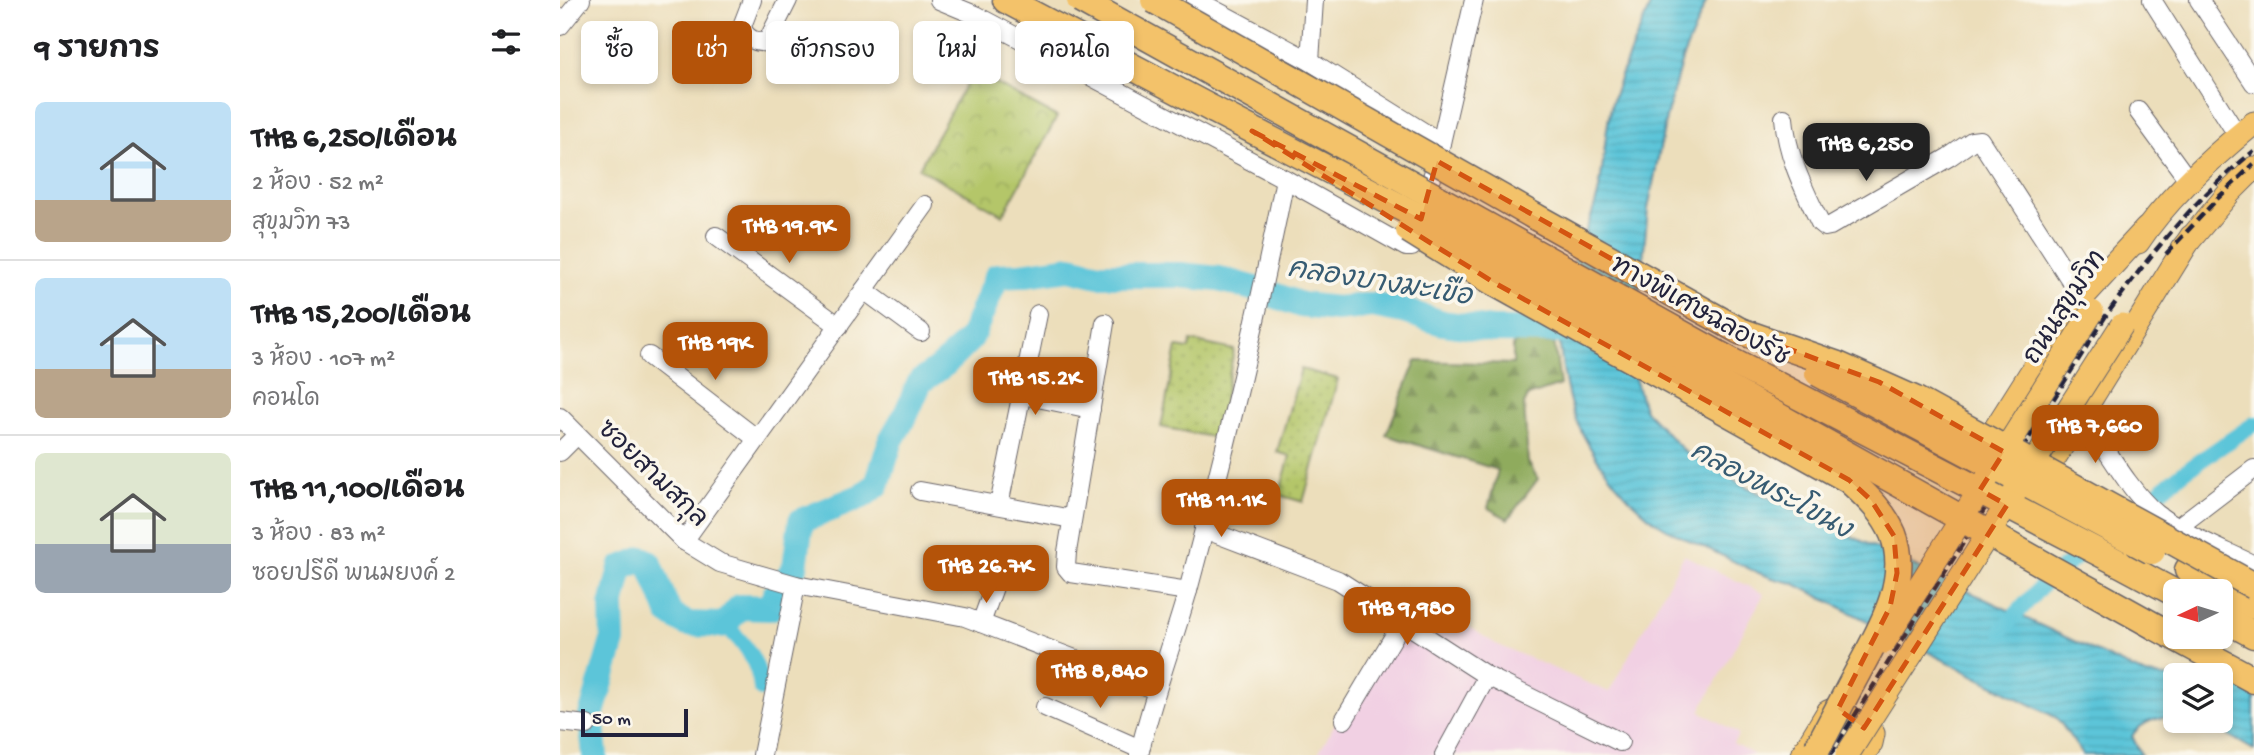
<!DOCTYPE html>
<html lang="th">
<head>
<meta charset="utf-8">
<style>
  body { margin:0; font-family:"Gochi Hand","Playpen Sans Thai",sans-serif; background:#f2f2f2; color:#202124; height:100vh; display:flex; flex-direction:column; font-size:26px; white-space:nowrap }
  * { box-sizing:border-box; margin:0 }
  p { font-size:23px; color:#757577 }
  .icon { flex:none; width:38px; height:38px; fill:none; stroke:currentColor; stroke-width:2; stroke-linecap:round; stroke-linejoin:round }
  .map { position:relative; flex:1; overflow:hidden }
  .sheet { display:flex; flex-direction:column; background:#fff; width:560px }
  .sheet>* { flex:none }
  .hud { position:absolute; left:21px; top:21px; width:665px; height:63px; display:flex; gap:14px }
  .needle { width:46px; rotate:266deg }
  .tools { position:absolute; left:1603px; top:579px; display:grid; gap:14px }
  .tools a { display:grid; place-items:center; width:70px; height:70px; border-radius:10px; background:#fff; box-shadow:0 4px 10px #0003; font-size:35px }
  .scale { position:absolute; left:21px; bottom:18px; width:107px; box-sizing:border-box; padding-left:7px; border:4px solid #22223b; border-top:0; font-size:19px; line-height:24px; white-space:nowrap; color:#22223b; -webkit-text-stroke:5px #fbf7ec; paint-order:stroke }
  .price { position:absolute; translate:-50% -60px; padding:0 16px; border-radius:14px; background:#b45309; color:#fff; font-size:23px; line-height:46px; filter:drop-shadow(0 2px 4px #0008) }
  .price::after { content:''; position:absolute; left:50%; top:42px; width:21px; height:16px; margin-left:-10px; background:inherit; clip-path:polygon(0 0,100% 0,50% 100%) }
  .price.active { background:#222; color:#fff }
  ul { padding:0; list-style:none }
  li { display:flex; align-items:center; gap:21px; height:175px; padding:0 35px }
  li+li { border-top:2px solid #e0e0e0 }
  li span { display:grid; place-items:center; flex:none; width:196px; height:140px; border-radius:10px; color:#555 }
  li>.icon { margin-inline-start:auto }
  span .icon { width:84px; height:84px; fill:#fffc; stroke-width:1 }
  li b { font-size:30px }
  h2 { display:flex; justify-content:space-between; align-items:center; height:84px; padding:0 35px; font-size:30px }
  .chip { padding:0 24px; border-radius:10px; background:#fff; box-shadow:0 4px 10px #0003; font-size:24px; line-height:63px }
  .chip.active { background:#b45309; color:#fff }
  main { display:flex; flex:1; min-height:0 }
  .map>svg:first-child { display:block }
  .built { fill:#f1d0e3 }
  .forest { fill:url(#forest-firs); stroke:#58664c; stroke-width:2 }
  .park { fill:url(#park-crowns); stroke:#6b7452; stroke-width:2 }
  .garden { fill:url(#garden-dots); stroke:#6b7452; stroke-width:2 }
  .water { fill:url(#water-rules); stroke:#3f748a; stroke-width:2 }
  .lines { fill:none; stroke-linecap:round; stroke-linejoin:round }
  .canal { stroke:#5cc5d9; stroke-width:16 }
  .river { stroke:#5cc5d9; stroke-width:26 }
  .minor-casing { stroke:#696468; stroke-width:20 }
  .major-casing { stroke:#696468; stroke-width:25 }
  .highway-casing { stroke:#696468; stroke-width:29 }
  .minor { stroke:#fff; stroke-width:18 }
  .major { stroke:#f3c26a; stroke-width:23 }
  .highway { stroke:#f3c26a; stroke-width:26 }
  .rail { stroke:#22223b; stroke-width:4.5; stroke-dasharray:10 5; stroke-linecap:butt }
  .major-bridge-casing { stroke:#696468; stroke-width:25; stroke-linecap:butt }
  .highway-bridge-casing { stroke:#696468; stroke-width:29; stroke-linecap:butt }
  .major-bridge { stroke:#f3c26a; stroke-width:23 }
  .highway-bridge { stroke:#f3c26a; stroke-width:26 }
  .marked { fill:#d45411; fill-opacity:0.2; stroke:#d45411; stroke-width:5; stroke-dasharray:14 9; stroke-linejoin:round }
  .labels { text-anchor:middle; stroke-width:7; stroke-linejoin:round; paint-order:stroke }
  .street-label { font-size:26px; fill:#22223b; stroke:#fbf7ec }
  .water-label { font-size:28px; font-style:italic; fill:#365b72; stroke:#fbf7ec }
</style>
</head>
<body>
<main>
<section class="sheet">
<h2>9 รายการ<svg class="icon" aria-label="filters" viewBox="0 0 24 24"><path d="M4 7h16M4 17h16"/><circle cx="9" cy="7" r="2"/><circle cx="15" cy="17" r="2"/></svg></h2>
<ul>
<li><span style="background:linear-gradient(#bfe0f5 70%,#b9a48a 0)"><svg class="icon" aria-label="home" viewBox="0 0 24 24"><path d="M3 11l9-7 9 7M6 9v11h12V9"/></svg></span><div><b>THB 6,250/เดือน</b><p>2 ห้อง · 52 m²</p><p>สุขุมวิท 73</p></div></li>
<li><span style="background:linear-gradient(#bfe0f5 65%,#b9a48a 0)"><svg class="icon" aria-label="home" viewBox="0 0 24 24"><path d="M3 11l9-7 9 7M6 9v11h12V9"/></svg></span><div><b>THB 15,200/เดือน</b><p>3 ห้อง · 107 m²</p><p>คอนโด</p></div></li>
<li><span style="background:linear-gradient(#dfe7d0 65%,#9aa5b1 0)"><svg class="icon" aria-label="home" viewBox="0 0 24 24"><path d="M3 11l9-7 9 7M6 9v11h12V9"/></svg></span><div><b>THB 11,100/เดือน</b><p>3 ห้อง · 83 m²</p><p>ซอยปรีดี พนมยงค์ 2</p></div></li>
</ul>
</section>
<div class="map">
<svg width="1694" height="755" viewBox="0 0 1694 755">
  <defs>
    <pattern id="forest-firs" width="22" height="20" patternUnits="userSpaceOnUse" patternTransform="scale(1.75)"><rect width="22" height="20" fill="#8fab5d"/><path d="M5 1l3.5 6h-7zM16 11l3.5 6h-7z" fill="#748b4e"/></pattern>
    <pattern id="park-crowns" width="20" height="18" patternUnits="userSpaceOnUse" patternTransform="scale(1.75)"><rect width="20" height="18" fill="#b4c669"/><path d="M2 6a3 3 0 1 1 6 0M12 15a3 3 0 1 1 6 0" fill="none" stroke="#9aaa5c"/></pattern>
    <pattern id="garden-dots" width="8" height="8" patternUnits="userSpaceOnUse" patternTransform="scale(1.75)"><rect width="8" height="8" fill="#b4c669"/><path d="M2 2h.1M6 6h.1" fill="none" stroke="#9aaa5c" stroke-width="1.8" stroke-linecap="round"/></pattern>
    <pattern id="water-rules" width="6" height="5" patternUnits="userSpaceOnUse" patternTransform="scale(1.75)"><rect width="6" height="5" fill="#5cc5d9"/><path d="M0 2.5h6" fill="none" stroke="#50a9bb"/></pattern>
  </defs>
  <rect width="100%" height="100%" fill="#fbf7ec"/>
  <filter id="ink" filterUnits="userSpaceOnUse"><feTurbulence type="fractalNoise" baseFrequency=".0143" numOctaves="2"/><feDisplacementMap in="SourceGraphic" scale="14" xChannelSelector="R" yChannelSelector="G"/><feConvolveMatrix kernelMatrix="1 2 1 2 8 2 1 2 1" color-interpolation-filters="sRGB"/></filter>
  <filter id="wash" filterUnits="userSpaceOnUse"><feTurbulence type="fractalNoise" baseFrequency=".00686" numOctaves="4" result="noise"/><feDisplacementMap in="SourceGraphic" scale="28" xChannelSelector="R" yChannelSelector="G"/><feGaussianBlur stdDeviation="1.57" result="paint"/><feColorMatrix in="noise" values="0 0 0 0 0 0 0 0 0 0 0 0 0 0 0 0 0 1.4 0 .05"/><feComposite in="paint" operator="in"/></filter>
  <g filter="url(#wash)">
    <rect width="100%" height="100%" fill="#ecdebb"/>
    <!-- built -->
    <polygon class="built" points="1124,555 1204,594 1140,711 1179,734 1173,743 1195,755 757,755 851,591 936,644 1049,692"/>
    <!-- forest -->
    <polygon class="forest" points="953,339 994,340 1000,385 968,396 964,404 968,462 978,479 948,519 928,508 938,470 826,435 856,361 953,364"/>
    <!-- park -->
    <polygon class="park" points="413,71 497,117 443,215 359,168"/>
    <!-- garden -->
    <g class="garden">
      <polygon points="631,341 674,350 657,438 601,427 617,347 629,349"/>
      <polygon points="741,369 778,379 743,502 719,495 730,456 717,452"/>
    </g>
    <!-- water -->
    <g class="water">
      <path d="M 1092,0 L 1147,0 L 1122,59 L 1106,118 L 1088,209 L 1072,368 L 1084,409 L 1125,452 L 1187,487 L 1586,675 L 1615,678 L 1615,716 C 1598,718 1582,720 1572,736 L 1581,755 L 1523,755 L 1497,718 L 1233,583 C 1204,578 1181,565 1155,552 C 1133,542 1108,532 1089,517 C 1059,492 1031,455 1016,420 C 1006,396 998,346 999,320 C 1000,275 1028,237 1038,194 C 1045,163 1044,130 1053,99 C 1063,66 1079,33 1092,0 Z"/>
      <polygon points="1661,678 1694,693 1694,750 1644,721 1661,721"/>
    </g>
    <g class="lines">
      <!-- canal -->
      <g class="canal">
        <polyline points="1577,509 1625,471 1694,424"/>
        <path d="M 164,625 C 185,642 199,662 201,689"/>
        <polyline points="1442,630 1485,582 1535,543"/>
      </g>
      <!-- river -->
      <polyline class="river" points="35,755 31,716 53,641 52,606 61,568 83,559 90,564 109,613 127,624 164,625 180,607 210,608 215,594 235,567 241,521 302,496 317,485 331,440 346,414 360,382 385,364 411,338 437,276 460,275 510,268 539,275 620,275 659,279 703,291 741,305 777,309 812,305 843,311 883,323 933,330 1028,331"/>
    </g>
  </g>
  <g filter="url(#ink)">
    <g class="lines">
      <!-- minor casing -->
      <g class="minor-casing">
        <g id="minor">
          <path d="M 192,0 L 182,26 C 184,37 195,43 205,42 L 209,38 L 228,0"/>
          <polyline points="379,0 415,15 725,179 846,247 852,247 855,244 881,143 750,61 636,0"/>
          <polyline points="1592,0 1678,136"/>
          <polyline points="1639,0 1694,83"/>
          <polyline points="0,26 21,0"/>
          <polyline points="750,61 754,0"/>
          <polyline points="1578,111 1629,181"/>
          <path d="M 1224,118 C 1227,156 1244,189 1260,223 L 1265,227 L 1270,226 L 1389,157 L 1412,141 L 1420,140 L 1522,298"/>
          <polyline points="881,143 914,0"/>
          <polyline points="156,236 279,326"/>
          <polyline points="304,290 361,332"/>
          <polyline points="545,323 507,552 506,567 511,573 628,591"/>
          <polyline points="89,356 197,439"/>
          <polyline points="425,387 531,409"/>
          <path d="M 1522,413 C 1543,443 1570,493 1597,514 C 1623,534 1664,550 1694,565"/>
          <polyline points="0,417 124,541 160,563 236,585 405,617 596,690"/>
          <polyline points="0,452 17,435"/>
          <polyline points="360,491 512,519"/>
          <polyline points="439,505 478,314"/>
          <polyline points="1618,527 1694,469"/>
          <polyline points="644,529 778,580 927,676 1060,742"/>
          <polyline points="124,541 365,205"/>
          <polyline points="421,623 445,557"/>
          <polyline points="485,707 580,749"/>
          <polyline points="784,720 843,621"/>
          <polyline points="0,722 27,725"/>
          <polyline points="202,755 236,585"/>
          <path d="M 579,755 C 592,698 613,643 629,587 C 665,452 698,316 725,179"/>
          <polyline points="884,755 927,676"/>
        </g>
      </g>
      <!-- major casing -->
      <g class="major-casing">
        <g id="major">
          <path d="M 1578,242 C 1608,197 1652,157 1694,123"/>
          <polyline points="1622,249 1670,192 1694,168"/>
          <polyline points="1438,449 1427,442 1496,333 1522,298 1586,229"/>
          <polyline points="1474,470 1484,475 1631,237"/>
          <polyline points="1242,755 1268,712 1277,708 1313,734 1311,743 1303,755"/>
        </g>
      </g>
      <!-- highway casing -->
      <g class="highway-casing">
        <g id="highway">
          <polyline points="446,0 654,110"/>
          <polyline points="974,216 1180,331"/>
          <polyline points="1559,563 1615,593"/>
          <polyline points="1628,570 1694,606"/>
          <polyline points="1661,617 1694,635"/>
          <polyline points="1596,627 1694,680"/>
        </g>
      </g>
      <!-- minor -->
      <use href="#minor" class="minor"/>
      <!-- major -->
      <use href="#major" class="major"/>
      <!-- highway -->
      <use href="#highway" class="highway"/>
      <!-- rail -->
      <g class="rail">
        <polyline points="1606,254 1659,197 1694,164"/>
        <path d="M 1270,755 L 1545,317 C 1588,257 1636,197 1694,151"/>
        <polyline points="1283,755 1410,555 1530,359"/>
      </g>
      <!-- major-bridge casing -->
      <g class="major-bridge-casing">
        <g id="major-bridge">
          <polyline points="1324,642 1532,312"/>
          <polyline points="1287,755 1562,325"/>
        </g>
      </g>
      <!-- highway-bridge casing -->
      <g class="highway-bridge-casing">
        <g id="highway-bridge">
          <polyline points="520,0 1171,361 1559,563"/>
          <polyline points="594,0 974,216"/>
          <polyline points="654,110 963,271 1166,387 1596,627"/>
          <path d="M 849,230 L 933,282 L 1289,480 C 1306,496 1323,511 1333,534 C 1352,583 1317,635 1295,677 C 1282,701 1270,725 1257,749"/>
          <polyline points="1180,331 1278,365 1354,399 1694,586"/>
          <polyline points="1258,373 1592,551"/>
        </g>
      </g>
      <!-- major-bridge -->
      <use href="#major-bridge" class="major-bridge"/>
      <!-- highway-bridge -->
      <use href="#highway-bridge" class="highway-bridge"/>
    </g>
  </g>
  <!-- marked area -->
  <path class="marked" d="M 692,131 L 861,219 L 877,161 L 1180,331 L 1319,382 L 1444,452 L 1420,490 L 1447,505 L 1304,728 L 1278,709 L 1330,607 L 1337,573 L 1334,536 L 1311,500 L 1289,480 L 933,282 Z"/>
  <g class="labels">
    <!-- street labels -->
    <g class="street-label">
      <text transform="translate(1503 306) rotate(-57)" y="9">ถนนสุขุมวิท</text>
      <text transform="translate(1141 309) rotate(29)" y="9">ทางพิเศษฉลองรัช</text>
      <text transform="translate(94 472) rotate(44)" y="9">ซอยสามสกุล</text>
    </g>
    <!-- water labels -->
    <g class="water-label">
      <text transform="translate(820 280) rotate(9)" y="10">คลองบางมะเขือ</text>
      <text transform="translate(1212 488) rotate(28)" y="10">คลองพระโขนง</text>
    </g>
  </g>
</svg>
<div class="tools">
<a><svg class="needle" viewBox="-14 -14 28 28"><path d="M0-13l5 13h-10z" fill="#e53935"/><path d="M0 13l5-13h-10z" fill="#757577"/></svg></a>
<a><svg class="icon" aria-label="layers" viewBox="0 0 24 24"><path d="M12 4l9 5-9 5-9-5zM3 14l9 5 9-5"/></svg></a>
</div>
<div class="scale">50 m</div>
<b class="price active" style="left:1306px;top:183px">THB 6,250</b>
<b class="price" style="left:229px;top:265px">THB 19.9K</b>
<b class="price" style="left:155px;top:382px">THB 19K</b>
<b class="price" style="left:475px;top:417px">THB 15.2K</b>
<b class="price" style="left:1535px;top:465px">THB 7,660</b>
<b class="price" style="left:661px;top:539px">THB 11.1K</b>
<b class="price" style="left:426px;top:605px">THB 26.7K</b>
<b class="price" style="left:847px;top:647px">THB 9,980</b>
<b class="price" style="left:540px;top:710px">THB 8,840</b>
<div class="hud">
<a class="chip">ซื้อ</a>
<a class="chip active">เช่า</a>
<a class="chip">ตัวกรอง</a>
<a class="chip">ใหม่</a>
<a class="chip">คอนโด</a>
</div>
</div>
</main>
</body>
</html>
